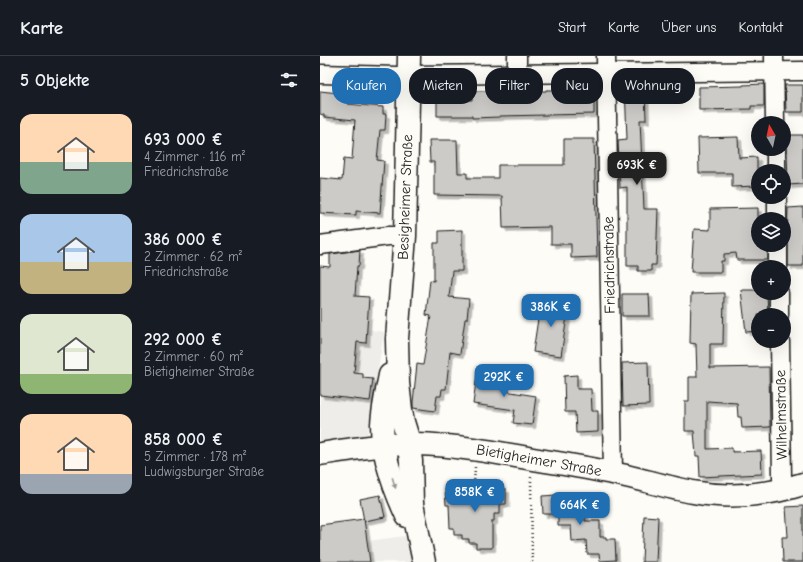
<!DOCTYPE html>
<html lang="de">
<head>
<meta charset="utf-8">
<style>
  body { margin:0; font-family:"Comic Neue",sans-serif; background:#20242c; color:#f1f3f6; height:100vh; display:flex; flex-direction:column; font-size:15px; white-space:nowrap }
  * { box-sizing:border-box; margin:0 }
  p { font-size:13px; color:#9ea1a6 }
  .icon { flex:none; width:22px; height:22px; fill:none; stroke:currentColor; stroke-width:2; stroke-linecap:round; stroke-linejoin:round }
  .map { position:relative; flex:1; overflow:hidden }
  .drawer { display:flex; flex-direction:column; background:#171b24; width:320px }
  .drawer>* { flex:none }
  .guide { position:absolute; left:12px; top:12px; width:380px; height:36px; display:flex; gap:8px }
  .needle { width:26px; rotate:351deg }
  .buttons { position:absolute; left:431px; top:60px; display:grid; gap:8px }
  .buttons a { display:grid; place-items:center; width:40px; height:40px; border-radius:50%; background:#171b24; box-shadow:0 4px 16px #0002; font-size:20px }
  .price { position:absolute; translate:-50% -34px; padding:0 9px; border-radius:8px; background:#1f6fb2; color:#fff; font-size:13px; line-height:26px; filter:drop-shadow(0 1px 2px #0008) }
  .price::after { content:''; position:absolute; left:50%; top:24px; width:12px; height:9px; margin-left:-6px; background:inherit; clip-path:polygon(0 0,100% 0,50% 100%) }
  .price.on { background:#222; color:#fff }
  ul { padding:0; list-style:none }
  li { display:flex; align-items:center; gap:12px; height:100px; padding:0 20px }
  li span { display:grid; place-items:center; flex:none; width:112px; height:80px; border-radius:12px; color:#555 }
  li>.icon { margin-inline-start:auto }
  span .icon { width:48px; height:48px; fill:#fffc; stroke-width:1 }
  li b { font-size:17px }
  h2 { display:flex; justify-content:space-between; align-items:center; height:48px; padding:0 20px; font-size:17px }
  .chip { padding:0 14px; border-radius:16px; background:#171b24; box-shadow:0 4px 16px #0002; font-size:14px; line-height:36px }
  .chip.on { background:#1f6fb2; color:#fff }
  header { display:flex; align-items:center; gap:24px; box-sizing:border-box; height:56px; padding:0 20px; background:#171b24; border-bottom:1px solid #363941 }
  header strong { font-size:19px }
  nav { display:flex; gap:22px; margin-inline-start:auto; font-size:14px }
  main { display:flex; flex:1; min-height:0 }
  .map>svg:first-child { display:block }
  .built { fill:#eeede9 }
  .building { fill:#cccbc8; stroke:#1c1c1c; filter:url(#shadow) }
  .lines { fill:none; stroke-linecap:round; stroke-linejoin:round }
  .minor-casing { stroke:#1c1c1c; stroke-width:21 }
  .major-casing { stroke:#1c1c1c; stroke-width:25 }
  .path { stroke:#1c1c1c; stroke-width:2.5; stroke-dasharray:1 3; stroke-linecap:butt }
  .minor { stroke:#fdfcf7; stroke-width:18 }
  .major { stroke:#fdfcf7; stroke-width:22 }
  .oneway { fill:#989794 }
  .labels { text-anchor:middle; stroke-width:4; stroke-linejoin:round; paint-order:stroke }
  .street-label { font-size:15px; fill:#1c1c1c; stroke:#fdfcf7 }
</style>
</head>
<body>
<header>
<strong>Karte</strong>
<nav><a>Start</a><a>Karte</a><a>Über uns</a><a>Kontakt</a></nav>
</header>
<main>
<section class="drawer">
<h2>5 Objekte<svg class="icon" aria-label="filters" viewBox="0 0 24 24"><path d="M4 7h16M4 17h16"/><circle cx="9" cy="7" r="2"/><circle cx="15" cy="17" r="2"/></svg></h2>
<ul>
<li><span style="background:linear-gradient(#ffd9b3 60%,#7fa58c 0)"><svg class="icon" aria-label="home" viewBox="0 0 24 24"><path d="M3 11l9-7 9 7M6 9v11h12V9"/></svg></span><div><b>693 000 €</b><p>4 Zimmer · 116 m²</p><p>Friedrichstraße</p></div></li>
<li><span style="background:linear-gradient(#a9c7e8 60%,#c2b280 0)"><svg class="icon" aria-label="home" viewBox="0 0 24 24"><path d="M3 11l9-7 9 7M6 9v11h12V9"/></svg></span><div><b>386 000 €</b><p>2 Zimmer · 62 m²</p><p>Friedrichstraße</p></div></li>
<li><span style="background:linear-gradient(#dfe7d0 75%,#8fb573 0)"><svg class="icon" aria-label="home" viewBox="0 0 24 24"><path d="M3 11l9-7 9 7M6 9v11h12V9"/></svg></span><div><b>292 000 €</b><p>2 Zimmer · 60 m²</p><p>Bietigheimer Straße</p></div></li>
<li><span style="background:linear-gradient(#ffd9b3 75%,#9aa5b1 0)"><svg class="icon" aria-label="home" viewBox="0 0 24 24"><path d="M3 11l9-7 9 7M6 9v11h12V9"/></svg></span><div><b>858 000 €</b><p>5 Zimmer · 178 m²</p><p>Ludwigsburger Straße</p></div></li>
</ul>
</section>
<div class="map">
<svg width="483" height="506" viewBox="0 0 483 506">
  <defs>
    <filter id="shadow"><feDropShadow dx="3.5" dy="3.5" stdDeviation="0" flood-color="#0004"/></filter>
  </defs>
  <rect width="100%" height="100%" fill="#fdfcf7"/>
  <filter id="ink" filterUnits="userSpaceOnUse"><feTurbulence type="fractalNoise" baseFrequency=".025" numOctaves="2"/><feDisplacementMap in="SourceGraphic" scale="8" xChannelSelector="R" yChannelSelector="G"/><feConvolveMatrix kernelMatrix="1 2 1 2 8 2 1 2 1" color-interpolation-filters="sRGB"/></filter>
  <g filter="url(#ink)">
    <!-- built -->
    <g class="built">
      <polygon points="0,210 17,268 64,276 43,406 0,410"/>
      <polygon points="105,477 112,506 35,506 33,487 85,480"/>
    </g>
    <!-- building -->
    <g class="building">
      <polygon points="444,28 444,50 431,50 431,53 379,54 379,31 423,30 423,29"/>
      <polygon points="465,29 483,29 483,56 466,56"/>
      <polygon points="305,30 325,30 326,64 320,64 324,153 338,153 336,209 331,209 331,215 318,215 318,210 307,210 307,131 300,132 298,84 307,83"/>
      <polygon points="226,34 274,34 274,58 180,60 180,61 152,62 152,60 117,60 117,44 152,44 152,35 180,35 180,36 226,35"/>
      <polygon points="0,35 28,38 27,48 63,51 63,58 66,58 65,74 60,74 57,104 64,105 60,157 36,155 36,159 0,157 0,122 22,124 24,102 32,103 35,64 4,61 4,59 0,58"/>
      <polygon points="466,79 483,79 483,128 468,129 467,96 466,96"/>
      <polygon points="418,81 419,102 437,101 437,130 412,131 412,117 379,117 378,82"/>
      <polygon points="244,83 274,83 277,201 251,202 251,188 231,188 231,171 183,172 182,140 178,140 114,139 114,106 110,106 109,84 137,84 138,117 147,117 147,122 178,122 178,109 244,109"/>
      <polygon points="483,151 483,210 468,210 468,189 467,183 468,152"/>
      <polygon points="438,152 438,189 448,189 448,204 417,204 416,197 404,198 404,205 401,205 401,216 371,216 374,173 390,174 390,153"/>
      <polygon points="142,174 142,215 132,215 129,241 149,243 147,263 145,263 140,298 130,296 126,333 122,333 121,340 117,340 115,355 93,352 93,346 97,308 103,309 111,260 106,259 110,224 114,225 114,187 119,187 119,175"/>
      <polygon points="40,194 39,210 37,210 35,240 49,241 46,287 37,286 34,317 43,318 43,322 53,323 50,345 0,339 0,210 10,211 10,198"/>
      <polygon points="421,234 438,234 438,237 447,237 448,259 438,259 438,275 426,276"/>
      <polygon points="404,237 403,288 390,288 390,312 449,311 450,371 422,372 421,361 418,361 417,347 387,345 387,393 412,392 412,396 441,395 442,418 380,421 379,400 376,400 374,375 365,375 365,345 369,345 369,321 377,321 376,288 370,287 371,238"/>
      <polygon points="302,238 329,238 330,260 302,260"/>
      <polygon points="221,243 249,247 241,300 213,296"/>
      <polygon points="328,306 329,349 303,350 302,307"/>
      <polygon points="157,318 187,322 185,335 216,340 212,369 193,367 195,354 153,348"/>
      <polygon points="257,319 257,333 271,333 272,355 278,355 278,376 256,377 255,356 245,356 244,320"/>
      <polygon points="150,430 165,430 165,433 186,433 186,448 180,448 180,458 174,458 174,465 172,465 172,492 156,492 156,487 149,487 149,483 142,483 142,479 134,479 134,472 130,472 129,449 126,449 125,433 141,433 141,432 150,432"/>
      <polygon points="251,438 252,453 265,452 265,465 280,465 280,481 286,481 286,483 295,483 296,504 280,505 279,498 267,498 266,484 252,485 251,470 238,470 238,458 223,458 222,440"/>
      <polygon points="60,439 65,461 44,465 40,443"/>
      <polygon points="483,450 483,506 463,506 462,481 468,481 466,451"/>
      <polygon points="324,460 338,461 336,506 322,506"/>
      <polygon points="44,463 50,506 0,506 0,469"/>
    </g>
    <g class="lines">
      <!-- minor casing -->
      <g class="minor-casing">
        <g id="minor">
          <polyline points="197,0 197,17"/>
          <polyline points="286,0 293,417"/>
          <polyline points="454,0 455,67"/>
          <polyline points="0,18 77,20 88,19 483,15"/>
          <polyline points="456,93 456,115"/>
          <polyline points="457,141 457,163"/>
          <polyline points="0,189 68,180 85,180"/>
          <polyline points="458,189 458,211"/>
          <polyline points="459,237 459,259"/>
          <polyline points="460,285 462,422 464,434"/>
        </g>
      </g>
      <!-- major casing -->
      <g class="major-casing">
        <g id="major">
          <polyline points="89,0 85,180 77,283 78,327 81,354 83,366 87,379 91,405 92,448 104,506"/>
          <path d="M 70,319 C 67,335 63,352 62,368 C 62,399 74,432 87,460"/>
          <path d="M 0,398 C 32,393 64,388 96,388 C 135,389 174,396 213,403 C 238,407 263,411 287,416 C 316,421 344,431 373,436 C 410,443 448,439 483,428"/>
        </g>
      </g>
      <!-- path -->
      <g class="path">
        <polyline points="211,421 212,506"/>
        <polyline points="154,428 155,411"/>
      </g>
      <!-- minor -->
      <use href="#minor" class="minor"/>
      <!-- major -->
      <use href="#major" class="major"/>
    </g>
    <!-- one-way arrows -->
    <defs><path id="oneway-solid" d="M-6-.8H1V-3.2L6.5 0L1 3.2V.8H-6Z"/></defs>
    <use class="oneway" href="#oneway-solid" transform="translate(74 427) rotate(73)"/>
  </g>
  <g class="labels">
    <!-- street labels -->
    <g class="street-label">
      <text transform="translate(85 141) rotate(-88)" y="5">Besigheimer Straße</text>
      <text transform="translate(289 209) rotate(-91)" y="5">Friedrichstraße</text>
      <text transform="translate(461 359) rotate(-91)" y="5">Wilhelmstraße</text>
      <text transform="translate(219 404) rotate(10)" y="5">Bietigheimer Straße</text>
    </g>
  </g>
</svg>
<div class="buttons">
<a><svg class="needle" viewBox="-14 -14 28 28"><path d="M0-13l5 13h-10z" fill="#e53935"/><path d="M0 13l5-13h-10z" fill="#9ea1a6"/></svg></a>
<a><svg class="icon" aria-label="locate" viewBox="0 0 24 24"><circle cx="12" cy="12" r="6"/><path d="M12 2v4M12 18v4M2 12h4M18 12h4"/></svg></a>
<a><svg class="icon" aria-label="layers" viewBox="0 0 24 24"><path d="M12 4l9 5-9 5-9-5zM3 14l9 5 9-5"/></svg></a>
<a>+</a>
<a>−</a>
</div>
<b class="price on" style="left:317px;top:130px">693K €</b>
<b class="price" style="left:231px;top:272px">386K €</b>
<b class="price" style="left:184px;top:342px">292K €</b>
<b class="price" style="left:155px;top:457px">858K €</b>
<b class="price" style="left:260px;top:470px">664K €</b>
<div class="guide">
<a class="chip on">Kaufen</a>
<a class="chip">Mieten</a>
<a class="chip">Filter</a>
<a class="chip">Neu</a>
<a class="chip">Wohnung</a>
</div>
</div>
</main>
</body>
</html>
